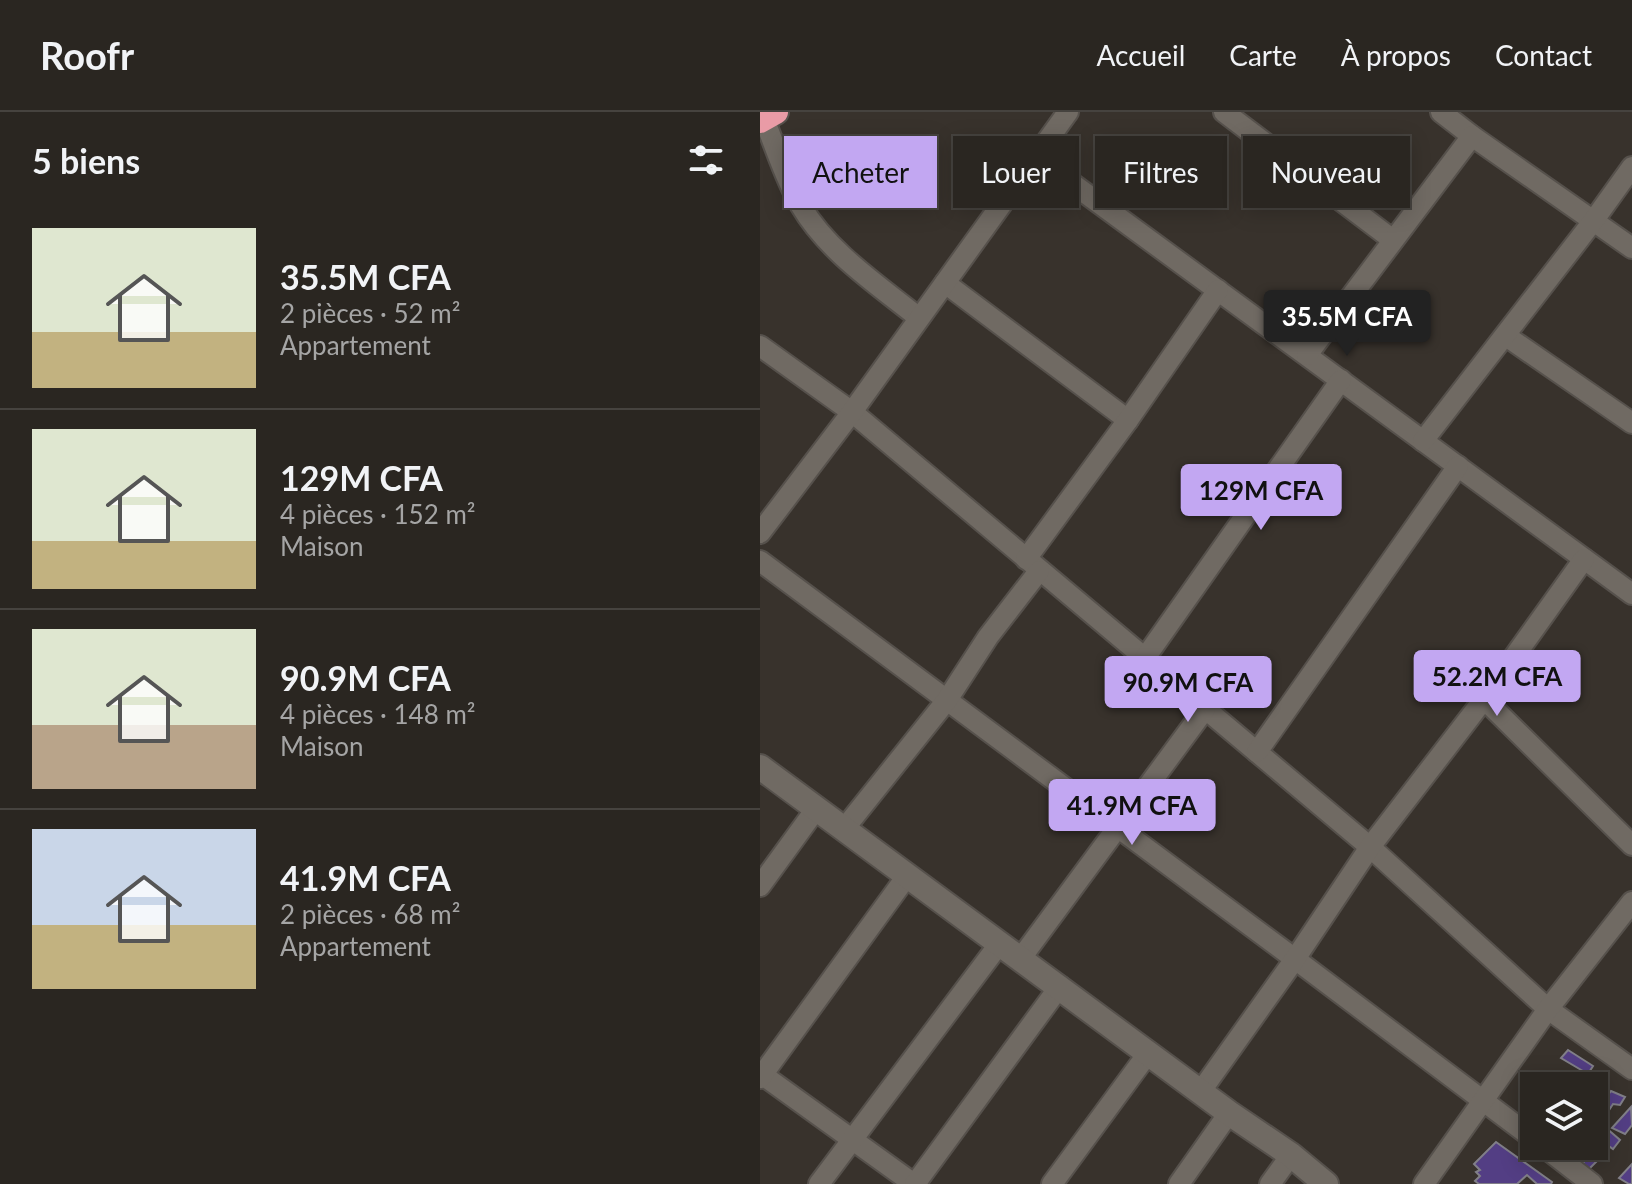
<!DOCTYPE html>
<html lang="fr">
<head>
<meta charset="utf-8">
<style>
  body { margin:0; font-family:Lato,sans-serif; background:#36322e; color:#f1f3f6; height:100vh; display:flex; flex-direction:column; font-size:30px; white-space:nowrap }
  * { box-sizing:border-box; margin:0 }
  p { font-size:26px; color:#a5a5a5 }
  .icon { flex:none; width:44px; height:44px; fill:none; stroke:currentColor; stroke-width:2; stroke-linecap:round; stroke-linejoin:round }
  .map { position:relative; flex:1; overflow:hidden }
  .side { display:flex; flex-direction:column; background:#2a2621; width:760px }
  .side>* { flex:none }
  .banner { position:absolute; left:24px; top:24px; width:728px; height:72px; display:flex; gap:16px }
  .tools { position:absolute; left:760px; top:960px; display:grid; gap:16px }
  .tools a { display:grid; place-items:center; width:88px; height:88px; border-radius:0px; background:#2a2621; box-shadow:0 4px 20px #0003,0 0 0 2px #46433f; font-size:40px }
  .price { position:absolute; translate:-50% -68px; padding:0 18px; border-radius:8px; background:#c2a7f2; color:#111; font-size:26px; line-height:52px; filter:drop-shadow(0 2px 4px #0008) }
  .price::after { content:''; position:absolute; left:50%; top:48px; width:24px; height:18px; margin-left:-12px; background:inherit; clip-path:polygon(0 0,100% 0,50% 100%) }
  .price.on { background:#222; color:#fff }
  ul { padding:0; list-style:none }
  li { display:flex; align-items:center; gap:24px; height:200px; padding:0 32px }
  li+li { border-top:2px solid #46433f }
  li span { display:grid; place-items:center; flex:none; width:224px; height:160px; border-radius:0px; color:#555 }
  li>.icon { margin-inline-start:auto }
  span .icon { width:96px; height:96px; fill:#fffc; stroke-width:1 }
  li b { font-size:34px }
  h2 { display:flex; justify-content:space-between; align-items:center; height:96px; padding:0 32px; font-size:34px }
  .pill { padding:0 28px; border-radius:0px; background:#2a2621; box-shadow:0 4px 20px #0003,0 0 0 2px #46433f; font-size:28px; line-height:72px }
  .pill.on { background:#c2a7f2; color:#111 }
  header { display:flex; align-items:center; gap:48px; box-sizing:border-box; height:112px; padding:0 40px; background:#2a2621; border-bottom:2px solid #46433f }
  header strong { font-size:38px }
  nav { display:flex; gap:44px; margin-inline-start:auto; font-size:28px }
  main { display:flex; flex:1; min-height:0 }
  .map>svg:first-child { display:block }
  .building { fill:#533e84; stroke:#817f88; stroke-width:2 }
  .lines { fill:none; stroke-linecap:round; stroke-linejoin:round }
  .street-casing { stroke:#56514c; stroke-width:24 }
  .secondary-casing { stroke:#56514c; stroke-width:28 }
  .highway-casing { stroke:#56514c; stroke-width:28 }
  .street { stroke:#706a63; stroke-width:20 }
  .secondary { stroke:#706a63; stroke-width:24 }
  .highway { stroke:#e99ba6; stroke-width:24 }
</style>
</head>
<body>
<header>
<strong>Roofr</strong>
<nav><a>Accueil</a><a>Carte</a><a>À propos</a><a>Contact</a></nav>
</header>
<main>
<section class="side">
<h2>5 biens<svg class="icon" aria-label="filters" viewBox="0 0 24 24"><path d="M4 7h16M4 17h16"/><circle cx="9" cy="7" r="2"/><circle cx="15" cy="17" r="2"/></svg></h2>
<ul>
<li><span style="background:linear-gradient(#dfe7d0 65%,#c2b280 0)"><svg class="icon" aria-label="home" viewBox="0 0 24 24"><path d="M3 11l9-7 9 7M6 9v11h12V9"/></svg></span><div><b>35.5M CFA</b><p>2 pièces · 52 m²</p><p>Appartement</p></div></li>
<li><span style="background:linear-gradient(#dfe7d0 70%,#c2b280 0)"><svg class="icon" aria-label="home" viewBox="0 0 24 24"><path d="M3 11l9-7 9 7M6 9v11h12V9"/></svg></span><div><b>129M CFA</b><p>4 pièces · 152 m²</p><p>Maison</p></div></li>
<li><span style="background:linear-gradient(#dfe7d0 60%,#b9a48a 0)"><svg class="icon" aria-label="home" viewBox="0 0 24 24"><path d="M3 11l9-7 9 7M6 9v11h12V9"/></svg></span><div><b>90.9M CFA</b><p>4 pièces · 148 m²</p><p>Maison</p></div></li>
<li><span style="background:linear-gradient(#c9d6e8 60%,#c2b280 0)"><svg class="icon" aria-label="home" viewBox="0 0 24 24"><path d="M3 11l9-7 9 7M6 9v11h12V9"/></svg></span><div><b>41.9M CFA</b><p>2 pièces · 68 m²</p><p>Appartement</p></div></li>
</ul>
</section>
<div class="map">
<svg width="872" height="1072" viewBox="0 0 872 1072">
  <rect width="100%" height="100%" fill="#38322c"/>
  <!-- building -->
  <g class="building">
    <polygon points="808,938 833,954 828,962 801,946"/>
    <polygon points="810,965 819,972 818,974 803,974"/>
    <polygon points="851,979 865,985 860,993 853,992 842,1009 834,1005 834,999"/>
    <polygon points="871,995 872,1013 865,1022 852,1016"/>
    <polygon points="845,1015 860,1028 853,1037 835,1024"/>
    <polygon points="736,1030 792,1070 791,1072 777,1072 767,1063 757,1072 719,1072 715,1069 720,1064 716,1060 720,1058 714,1052"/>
    <polygon points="834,1038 842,1044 829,1057 822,1052"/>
    <polygon points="872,1052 872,1072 869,1072 859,1066"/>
  </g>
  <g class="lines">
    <!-- street casing -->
    <g class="street-casing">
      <g id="street">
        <polyline points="464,0 633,128"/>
        <polyline points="681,0 712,24 872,136"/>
        <path d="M 4,7 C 16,36 25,67 41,94 C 68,140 118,173 159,206"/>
        <polyline points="276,45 872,482"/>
        <polyline points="185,171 368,308"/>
        <polyline points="746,224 872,311"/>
        <polyline points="0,234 92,300 610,735 788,897 872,957"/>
        <polyline points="547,243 712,24"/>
        <polyline points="663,329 834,108 872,55"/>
        <polyline points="0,421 92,300 308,0"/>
        <polyline points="266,447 368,308 458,178"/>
        <polyline points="0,449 535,847 774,1027"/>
        <polyline points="385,546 581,268"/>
        <polyline points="724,587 872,733"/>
        <polyline points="497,640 698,354"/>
        <polyline points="84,717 187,588 228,525 279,459"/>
        <polyline points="0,774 56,697"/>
        <polyline points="261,846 445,597"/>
        <polyline points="0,961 154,1072"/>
        <polyline points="0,966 147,764"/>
        <polyline points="441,979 535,847 610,735 724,587 824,447"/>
        <polyline points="783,1034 832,1072"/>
        <polyline points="59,1072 240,831"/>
        <polyline points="155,1072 300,874"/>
        <polyline points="292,1072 389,940"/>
        <polyline points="419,1072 469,1001"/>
        <polyline points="510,1072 531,1043"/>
        <polyline points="664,1072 788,897 872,790"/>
      </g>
    </g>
    <!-- secondary casing -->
    <g class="secondary-casing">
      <polyline id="secondary" points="0,655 469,1001 531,1043 566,1072"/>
    </g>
    <!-- highway casing -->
    <g class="highway-casing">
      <polyline id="highway" points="0,9 16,0"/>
    </g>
    <!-- street -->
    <use href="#street" class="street"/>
    <!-- secondary -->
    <use href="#secondary" class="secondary"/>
    <!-- highway -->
    <use href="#highway" class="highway"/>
  </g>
</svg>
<div class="tools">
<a><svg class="icon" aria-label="layers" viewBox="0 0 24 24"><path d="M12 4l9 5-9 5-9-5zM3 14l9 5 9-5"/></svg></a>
</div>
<b class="price on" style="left:587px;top:246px">35.5M CFA</b>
<b class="price" style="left:501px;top:420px">129M CFA</b>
<b class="price" style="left:737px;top:606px">52.2M CFA</b>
<b class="price" style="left:428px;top:612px">90.9M CFA</b>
<b class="price" style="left:372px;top:735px">41.9M CFA</b>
<div class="banner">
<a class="pill on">Acheter</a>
<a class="pill">Louer</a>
<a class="pill">Filtres</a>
<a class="pill">Nouveau</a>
</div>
</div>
</main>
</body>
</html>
